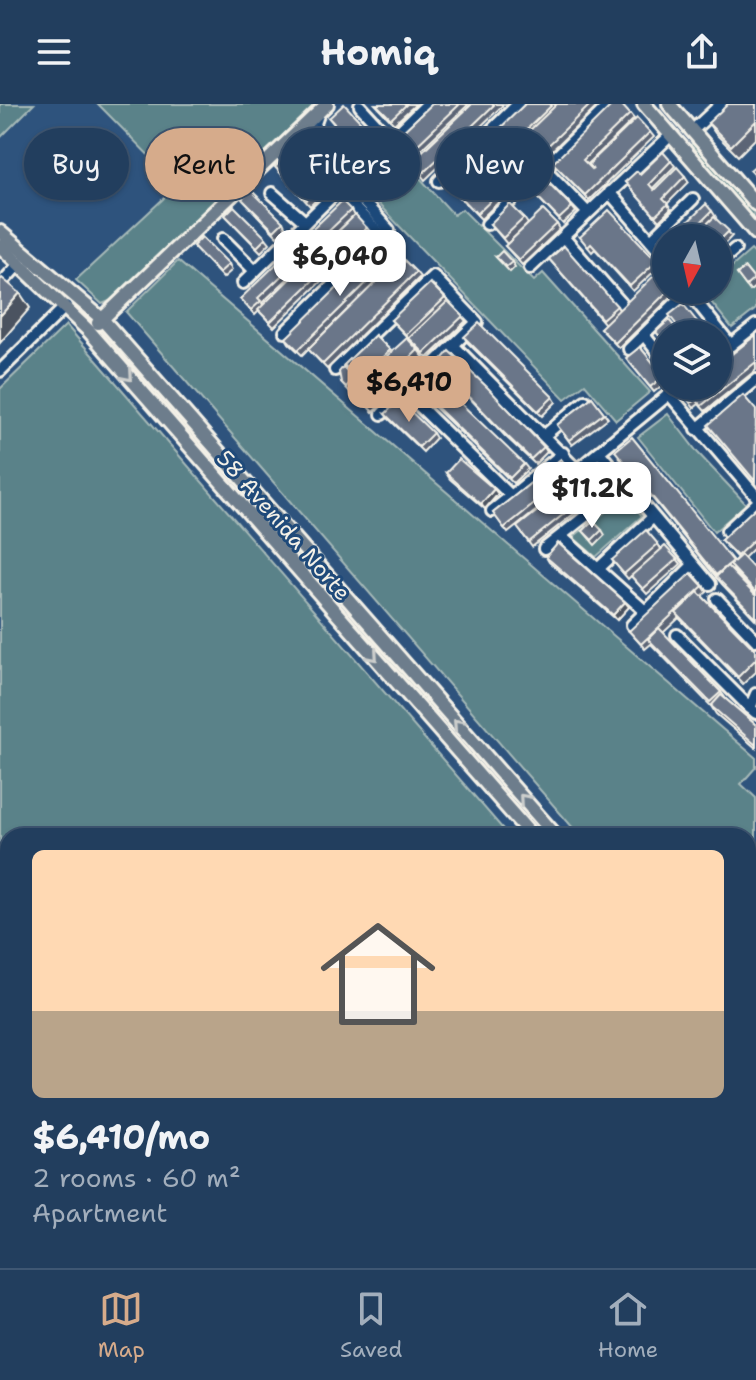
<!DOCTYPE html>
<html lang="en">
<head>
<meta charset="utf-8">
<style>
  body { margin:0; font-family:"Shantell Sans",sans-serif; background:#2a4564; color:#f1f3f6; height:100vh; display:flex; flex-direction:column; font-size:30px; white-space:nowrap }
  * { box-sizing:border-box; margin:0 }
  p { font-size:26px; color:#a2aebc }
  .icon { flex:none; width:44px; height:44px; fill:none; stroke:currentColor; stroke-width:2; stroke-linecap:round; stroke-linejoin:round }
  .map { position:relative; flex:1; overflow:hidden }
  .side { position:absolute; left:0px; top:724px; width:756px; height:440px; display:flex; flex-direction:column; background:#223e5e; border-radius:24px 24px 0 0; box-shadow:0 2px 6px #0004,0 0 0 2px #3f5773 }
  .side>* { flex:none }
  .hud { position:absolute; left:24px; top:24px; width:708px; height:72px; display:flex; gap:16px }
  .needle { width:52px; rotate:188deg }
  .buttons { position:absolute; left:652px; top:120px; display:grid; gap:16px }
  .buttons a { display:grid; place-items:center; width:80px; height:80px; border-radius:50%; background:#223e5e; box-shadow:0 2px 6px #0004,0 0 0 2px #3f5773; font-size:40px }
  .price { position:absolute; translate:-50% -68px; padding:0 18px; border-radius:16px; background:#fff; color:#222; font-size:26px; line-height:52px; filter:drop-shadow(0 2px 4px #0008) }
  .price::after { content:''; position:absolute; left:50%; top:48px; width:24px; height:18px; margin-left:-12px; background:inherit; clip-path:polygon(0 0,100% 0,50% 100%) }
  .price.current { background:#d6ab8b; color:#111 }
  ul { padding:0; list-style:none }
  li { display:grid; align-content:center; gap:16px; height:424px; padding:0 32px }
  li span { display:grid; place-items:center; height:248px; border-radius:12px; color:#555 }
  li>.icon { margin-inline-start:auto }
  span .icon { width:144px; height:144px; fill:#fffc; stroke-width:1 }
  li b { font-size:34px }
  .chip { padding:0 28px; border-radius:36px; background:#223e5e; box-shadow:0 2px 6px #0004,0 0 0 2px #3f5773; font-size:28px; line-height:72px }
  .chip.current { background:#d6ab8b; color:#111 }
  header { display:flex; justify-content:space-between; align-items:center; height:104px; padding:0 32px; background:#223e5e; font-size:36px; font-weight:700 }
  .tab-bar { display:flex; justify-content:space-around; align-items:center; height:112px; border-top:2px solid #3f5773; background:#223e5e; font-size:22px; color:#a2aebc }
  .tab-bar a { display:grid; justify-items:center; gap:4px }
  .tab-bar .current { color:#d6ab8b }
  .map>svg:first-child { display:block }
  .green { fill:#5a8289; stroke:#a7bab8; stroke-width:2 }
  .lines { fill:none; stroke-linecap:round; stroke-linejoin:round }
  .minor-casing { stroke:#f4f1e8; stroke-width:16 }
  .major-casing { stroke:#f4f1e8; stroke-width:18 }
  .minor { stroke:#1f4a7a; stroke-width:10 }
  .major { stroke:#6d7d8c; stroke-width:12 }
  .wall { fill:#5c6576; stroke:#f4f1e8; stroke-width:2 }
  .shaded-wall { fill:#4b5360; stroke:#f4f1e8; stroke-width:2 }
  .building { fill:#6b7689; stroke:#f4f1e8; stroke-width:2 }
  .oneway { stroke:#cccecc }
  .labels { text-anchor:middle; stroke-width:6; stroke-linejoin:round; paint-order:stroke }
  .street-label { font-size:22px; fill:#f4f1e8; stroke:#1f4a7a }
</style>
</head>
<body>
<header><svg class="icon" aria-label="menu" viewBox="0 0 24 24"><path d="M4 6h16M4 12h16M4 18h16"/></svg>Homiq<svg class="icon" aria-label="share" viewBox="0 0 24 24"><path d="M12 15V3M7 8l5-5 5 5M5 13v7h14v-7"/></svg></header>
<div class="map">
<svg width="756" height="1164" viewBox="0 0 756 1164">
  <rect width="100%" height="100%" fill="#2e537d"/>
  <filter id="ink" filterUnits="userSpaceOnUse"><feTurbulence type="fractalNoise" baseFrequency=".0125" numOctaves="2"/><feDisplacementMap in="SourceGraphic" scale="16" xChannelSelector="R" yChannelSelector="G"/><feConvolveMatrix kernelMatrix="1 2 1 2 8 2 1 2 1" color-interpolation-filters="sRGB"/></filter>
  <g filter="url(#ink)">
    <!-- green -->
    <g class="green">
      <polygon points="0,0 34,0 0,34"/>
      <polygon points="98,0 315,0 112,196 102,200 76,176 178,81"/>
      <polygon points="692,39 754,106 753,112 750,113 689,45"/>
      <polygon points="395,47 454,111 462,105 534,177 543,169 650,288 616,316 585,280 565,295 360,81"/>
      <polygon points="751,146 756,151 756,205 732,224 703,188 718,186 718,175"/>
      <polygon points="178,157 756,654 756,663 741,680 756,694 756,781 752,777 748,781 748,732 580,732 126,208"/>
      <polygon points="66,221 509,732 8,732 8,1156 373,1156 365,1164 0,1164 0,285"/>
      <polygon points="118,247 139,271 149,275 224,362 190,333"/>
      <polygon points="668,310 698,349 746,400 714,428 638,333"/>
      <polygon points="239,385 261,409 271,414 351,507 319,479"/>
      <polygon points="626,392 642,412 596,453 573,433"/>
      <polygon points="366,531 396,559 480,652 439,610 428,604"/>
    </g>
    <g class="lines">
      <!-- minor casing -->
      <g class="minor-casing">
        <g id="minor">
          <polyline points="360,2 391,36"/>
          <polyline points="692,27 721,0"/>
          <polyline points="275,51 295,50 307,55 383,133"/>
          <polyline points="545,65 587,108"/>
          <polyline points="439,77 518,0"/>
          <polyline points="609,88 666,154"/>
          <polyline points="272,89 305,118"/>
          <polyline points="487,120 610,0"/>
          <polyline points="564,134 621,199"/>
          <polyline points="223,135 255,167"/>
          <polyline points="651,136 693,95"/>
          <polyline points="718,160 735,145"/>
          <polyline points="530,164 671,31"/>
          <polyline points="243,179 427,0"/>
          <polyline points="0,181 19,160"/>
          <polyline points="688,187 731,241"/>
          <polyline points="285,228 389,126 314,43 313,25 319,8"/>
          <polyline points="644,231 666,259"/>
          <polyline points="454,242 577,366 679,282"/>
          <polyline points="629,245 689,186"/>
          <polyline points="718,251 756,221"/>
          <polyline points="335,266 433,172 477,218 405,288 511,392 563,349"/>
          <polyline points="0,267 66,202"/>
          <polyline points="670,291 756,392"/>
          <polyline points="382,310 405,288"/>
          <polyline points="697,325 756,276"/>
          <polyline points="545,331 585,297"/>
          <polyline points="599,348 710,480"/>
          <polyline points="492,407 511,392"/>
          <polyline points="727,427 756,400"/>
          <polyline points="562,433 645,507"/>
          <polyline points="544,445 626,380"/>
          <polyline points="598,465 653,413"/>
          <polyline points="717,495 756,536"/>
          <polyline points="632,521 693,461"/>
          <polyline points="677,531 750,604"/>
          <polyline points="756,590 750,604 756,609"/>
          <polyline points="748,832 756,841"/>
          <polyline points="748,1102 756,1109"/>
          <polyline points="478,1156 485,1164"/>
          <polyline points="640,1156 648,1164"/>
          <polyline points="394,1161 397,1164"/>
        </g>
      </g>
      <!-- major casing -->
      <g class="major-casing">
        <g id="major">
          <polyline points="644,0 756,129"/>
          <polyline points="669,0 756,100"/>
          <polyline points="0,128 102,215 556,732"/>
          <polyline points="0,142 89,227 532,732"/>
          <polyline points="98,219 327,0"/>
          <polyline points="748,942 756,950"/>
          <polyline points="748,971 756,979"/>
          <polyline points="748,1005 756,998"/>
          <polyline points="551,1164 559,1156"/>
        </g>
      </g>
      <!-- minor -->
      <use href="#minor" class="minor"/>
      <!-- major -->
      <use href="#major" class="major"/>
    </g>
    <!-- wall -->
    <g class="wall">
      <polygon points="375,0 416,0 394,20"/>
      <polygon points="432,0 469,0 414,52 397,33"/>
      <polygon points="472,0 504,0 425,76 411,58"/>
      <polygon points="525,0 600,0 481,115 445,78"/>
      <polygon points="756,0 756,34 738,52 715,29 708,19"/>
      <polygon points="630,10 634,15 587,61 593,66 650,28 654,33 589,96 553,59"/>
      <polygon points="329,14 374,32 378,37 352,62 327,34 337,24"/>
      <polygon points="671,57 675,62 653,84 654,86 685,72 689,78 667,100 671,105 659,117 625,78"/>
      <polygon points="275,63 316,87 320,92 310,102"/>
      <polygon points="529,84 572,103 576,108 563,120"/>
      <polygon points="242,95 283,118 286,124 277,132"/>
      <polygon points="351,106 354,112 262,199 263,201 367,124 371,129 274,223 259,207 255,211 240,195"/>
      <polygon points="712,107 716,113 715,114 732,132 718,147 718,134 671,134"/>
      <polygon points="225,111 266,134 270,139 261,148"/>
      <polygon points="524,114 528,120 507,140 490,120"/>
      <polygon points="557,120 560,125 522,161 505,142"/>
      <polygon points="580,133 657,157 660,162 633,187 595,145 592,148"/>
      <polygon points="193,142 229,160 232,166 223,174"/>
      <polygon points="393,153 396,158 416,168 420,173 327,265 308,245 350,203 302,251 289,239 286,234"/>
      <polygon points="496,153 512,158 515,163 510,168"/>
      <polygon points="549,155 617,202 619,206 666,186 678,186 619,244 600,224 605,220"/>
      <polygon points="745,164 756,178 756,182 750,187 737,170"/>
      <polygon points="445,194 466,217 427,254 391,216"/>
      <polygon points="375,231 392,248 418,246 424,254 404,273 389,255 387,257 405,277 373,308 352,286 350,288 341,278 343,263 361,282 362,281 344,261"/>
      <polygon points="756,231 756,266 705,307 699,300 694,304 683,289"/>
      <polygon points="464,233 553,293 556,298 542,312 468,239"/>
      <polygon points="640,243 666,275 666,278 654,288 630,259"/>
      <polygon points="438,260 544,343 547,348 535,360 505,332"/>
      <polygon points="415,282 524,360 528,365 513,379 418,287"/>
      <polygon points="592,293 608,314 572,341 557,321"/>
      <polygon points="385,310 433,329 436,334 423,348 389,315"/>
      <polygon points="618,352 733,458 737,454 721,436 756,403 756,442 744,454 756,467 756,491 733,466 732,467 756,492 756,516 722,480"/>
      <polygon points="561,355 576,375 508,429 493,409"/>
      <polygon points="599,359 614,378 532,443 517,423"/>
      <polygon points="446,369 498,390 485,405 450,375"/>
      <polygon points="602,426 605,431 595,441 583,427"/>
      <polygon points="658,440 661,445 677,455 681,460 647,490 631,472 628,475 612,456"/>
      <polygon points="546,453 629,503 617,516 549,458"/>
      <polygon points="703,482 707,488 702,492 756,547 756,568 743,580 679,514 663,529 721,588 726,595 756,621 756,644 716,610 711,602 651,540 645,545 629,527"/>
      <polygon points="748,1116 756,1126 756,1157 749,1164 745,1164 737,1156 748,1156"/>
      <polygon points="651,1156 682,1156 690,1164 668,1164 667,1162 665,1164 660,1164"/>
      <polygon points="687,1156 709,1156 715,1164 695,1164"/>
    </g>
    <!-- shaded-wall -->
    <g class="shaded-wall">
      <polygon points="20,189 30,204 0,239 0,212"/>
      <polygon points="494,385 498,390 485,405 481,400"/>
      <polygon points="625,498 629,503 617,516 613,511"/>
    </g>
    <!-- building -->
    <g class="building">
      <polygon points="344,0 374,32 348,57 327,34 338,24 329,14"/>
      <polygon points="376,0 407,0 391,15"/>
      <polygon points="432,0 460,0 411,47 397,33"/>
      <polygon points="472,0 495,0 422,70 411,58"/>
      <polygon points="525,0 553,0 459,91 445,78"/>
      <polygon points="557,0 591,0 477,110 461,93"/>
      <polygon points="613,0 621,0 630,10 583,56 593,66 589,60 637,14 650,28 585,91 553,59"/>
      <polygon points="728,0 756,0 756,17 731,42 708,19"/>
      <polygon points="663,48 671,57 649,80 654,86 677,63 685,72 663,95 668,100 655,112 625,78 637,67 640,70"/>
      <polygon points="283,55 316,87 307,96 275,63"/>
      <polygon points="756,61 756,72 750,66"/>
      <polygon points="542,72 572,103 559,115 529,84"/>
      <polygon points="251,86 283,118 274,127 242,95"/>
      <polygon points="342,97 351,106 258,194 261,197 251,206 240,195"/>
      <polygon points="510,100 524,114 503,134 490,120"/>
      <polygon points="706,100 712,107 685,134 671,134"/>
      <polygon points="234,102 266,134 257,143 225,111"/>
      <polygon points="543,106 557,120 519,156 505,142"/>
      <polygon points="609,106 657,157 630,182 591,140 588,143 580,133"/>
      <polygon points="355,111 367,124 270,218 258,206"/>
      <polygon points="714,113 729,127 718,138 718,134 692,134"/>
      <polygon points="202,133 229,160 219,169 193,142"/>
      <polygon points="381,141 393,153 298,246 286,234"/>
      <polygon points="564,142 617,202 602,215 549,155"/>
      <polygon points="502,147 512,158 506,163 496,153"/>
      <polygon points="401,153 416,168 323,260 308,245"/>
      <polygon points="666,160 666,186 669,186 615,239 600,224"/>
      <polygon points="745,164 754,175 746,182 737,170"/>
      <polygon points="2,174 20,189 0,212 0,176"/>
      <polygon points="430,179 445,194 406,231 391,216"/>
      <polygon points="448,197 463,212 424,249 409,234"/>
      <polygon points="683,200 707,230 684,230 669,211"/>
      <polygon points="669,216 681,230 666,230 666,240 656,228"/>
      <polygon points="479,219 553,293 538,307 464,233"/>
      <polygon points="375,231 390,246 359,276 344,261"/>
      <polygon points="756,231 756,258 701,302 696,295 691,299 683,289 692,282 718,282 718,261"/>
      <polygon points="407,234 418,246 399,265 387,252"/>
      <polygon points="640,243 664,272 650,283 626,254"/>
      <polygon points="449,247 488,284 544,343 531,355 502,327 438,260"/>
      <polygon points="387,257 401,272 369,303 354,288"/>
      <polygon points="343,263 360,280 354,286 349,280 346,283 341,278 339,268"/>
      <polygon points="428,268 524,360 510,374 415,282"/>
      <polygon points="743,291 756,306 755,377 708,321"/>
      <polygon points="592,293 604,309 569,336 557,321"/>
      <polygon points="399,296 433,329 419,343 385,310"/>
      <polygon points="632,333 733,457 716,471 615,347"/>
      <polygon points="459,355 494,385 481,400 446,369"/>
      <polygon points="561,355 572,370 504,424 493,409"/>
      <polygon points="599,359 610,373 529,438 517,423"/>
      <polygon points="756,403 756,434 737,452 721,436"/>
      <polygon points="593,417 602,426 592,436 583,427"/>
      <polygon points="646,426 658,440 624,470 612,456"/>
      <polygon points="558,439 625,498 613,511 546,453"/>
      <polygon points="665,442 677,455 643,485 631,472"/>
      <polygon points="741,451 756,467 756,489 730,461"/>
      <polygon points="727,462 756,492 756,514 716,473"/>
      <polygon points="691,469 703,482 641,540 629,527"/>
      <polygon points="698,488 756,547 756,555 738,573 676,509"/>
      <polygon points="659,524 721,588 710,598 648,535"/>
      <polygon points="721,591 756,621 756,641 711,602"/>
      <polygon points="748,789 756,796 756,816 748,808"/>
      <polygon points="748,848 756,856 756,876 748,868"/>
      <polygon points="748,1037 756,1045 756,1066 748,1058"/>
      <polygon points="748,1064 756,1072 756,1088 748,1080"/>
      <polygon points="756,1126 756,1144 748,1152 748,1134"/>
      <polygon points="410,1156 430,1156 438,1164 418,1164"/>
      <polygon points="438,1156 458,1156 466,1164 446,1164"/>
      <polygon points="506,1156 516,1156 517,1157 511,1162"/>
      <polygon points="588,1156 598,1156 607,1164 581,1164"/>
      <polygon points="609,1156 627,1156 635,1164 615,1164 608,1157"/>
      <polygon points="665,1156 682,1156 690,1164 673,1164"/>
      <polygon points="692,1156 709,1156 710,1158 704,1164 700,1164"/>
      <polygon points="724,1156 730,1156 738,1164 716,1164"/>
      <polygon points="377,1159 382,1164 373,1164"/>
    </g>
    <!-- one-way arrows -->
    <defs><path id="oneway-chevron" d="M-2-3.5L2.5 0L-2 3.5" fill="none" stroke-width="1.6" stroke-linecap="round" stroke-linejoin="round" transform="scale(2)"/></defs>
    <g class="oneway">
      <use href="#oneway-chevron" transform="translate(128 272) rotate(49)"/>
      <use href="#oneway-chevron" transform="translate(373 552) rotate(49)"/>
      <use href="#oneway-chevron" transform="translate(458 620) rotate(-132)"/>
      <use href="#oneway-chevron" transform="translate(524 695) rotate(-131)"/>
    </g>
  </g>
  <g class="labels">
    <!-- street labels -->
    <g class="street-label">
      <text transform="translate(284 421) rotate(49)" y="8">58 Avenida Norte</text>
    </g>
  </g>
</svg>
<div class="buttons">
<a><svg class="needle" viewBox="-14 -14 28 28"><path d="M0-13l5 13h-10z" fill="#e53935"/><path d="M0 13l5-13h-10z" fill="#a2aebc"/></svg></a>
<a><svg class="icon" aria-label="layers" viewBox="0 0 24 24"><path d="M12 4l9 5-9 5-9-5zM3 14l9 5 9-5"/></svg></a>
</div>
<b class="price" style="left:340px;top:194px">$6,040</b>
<b class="price current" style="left:409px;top:320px">$6,410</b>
<b class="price" style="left:592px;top:426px">$11.2K</b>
<div class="hud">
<a class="chip">Buy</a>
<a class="chip current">Rent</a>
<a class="chip">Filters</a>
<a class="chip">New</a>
</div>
<section class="side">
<ul>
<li><span style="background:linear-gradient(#ffd9b3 65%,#b9a48a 0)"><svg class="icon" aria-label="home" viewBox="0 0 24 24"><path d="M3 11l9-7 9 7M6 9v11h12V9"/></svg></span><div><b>$6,410/mo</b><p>2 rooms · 60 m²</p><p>Apartment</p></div></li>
</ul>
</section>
</div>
<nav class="tab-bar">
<a class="current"><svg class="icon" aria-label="map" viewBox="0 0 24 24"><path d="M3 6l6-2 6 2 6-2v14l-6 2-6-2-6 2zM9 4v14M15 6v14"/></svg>Map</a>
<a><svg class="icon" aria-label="saved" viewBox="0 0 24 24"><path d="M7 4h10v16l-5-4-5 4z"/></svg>Saved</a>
<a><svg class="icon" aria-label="home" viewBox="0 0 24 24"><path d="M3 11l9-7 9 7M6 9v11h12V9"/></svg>Home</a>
</nav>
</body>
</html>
